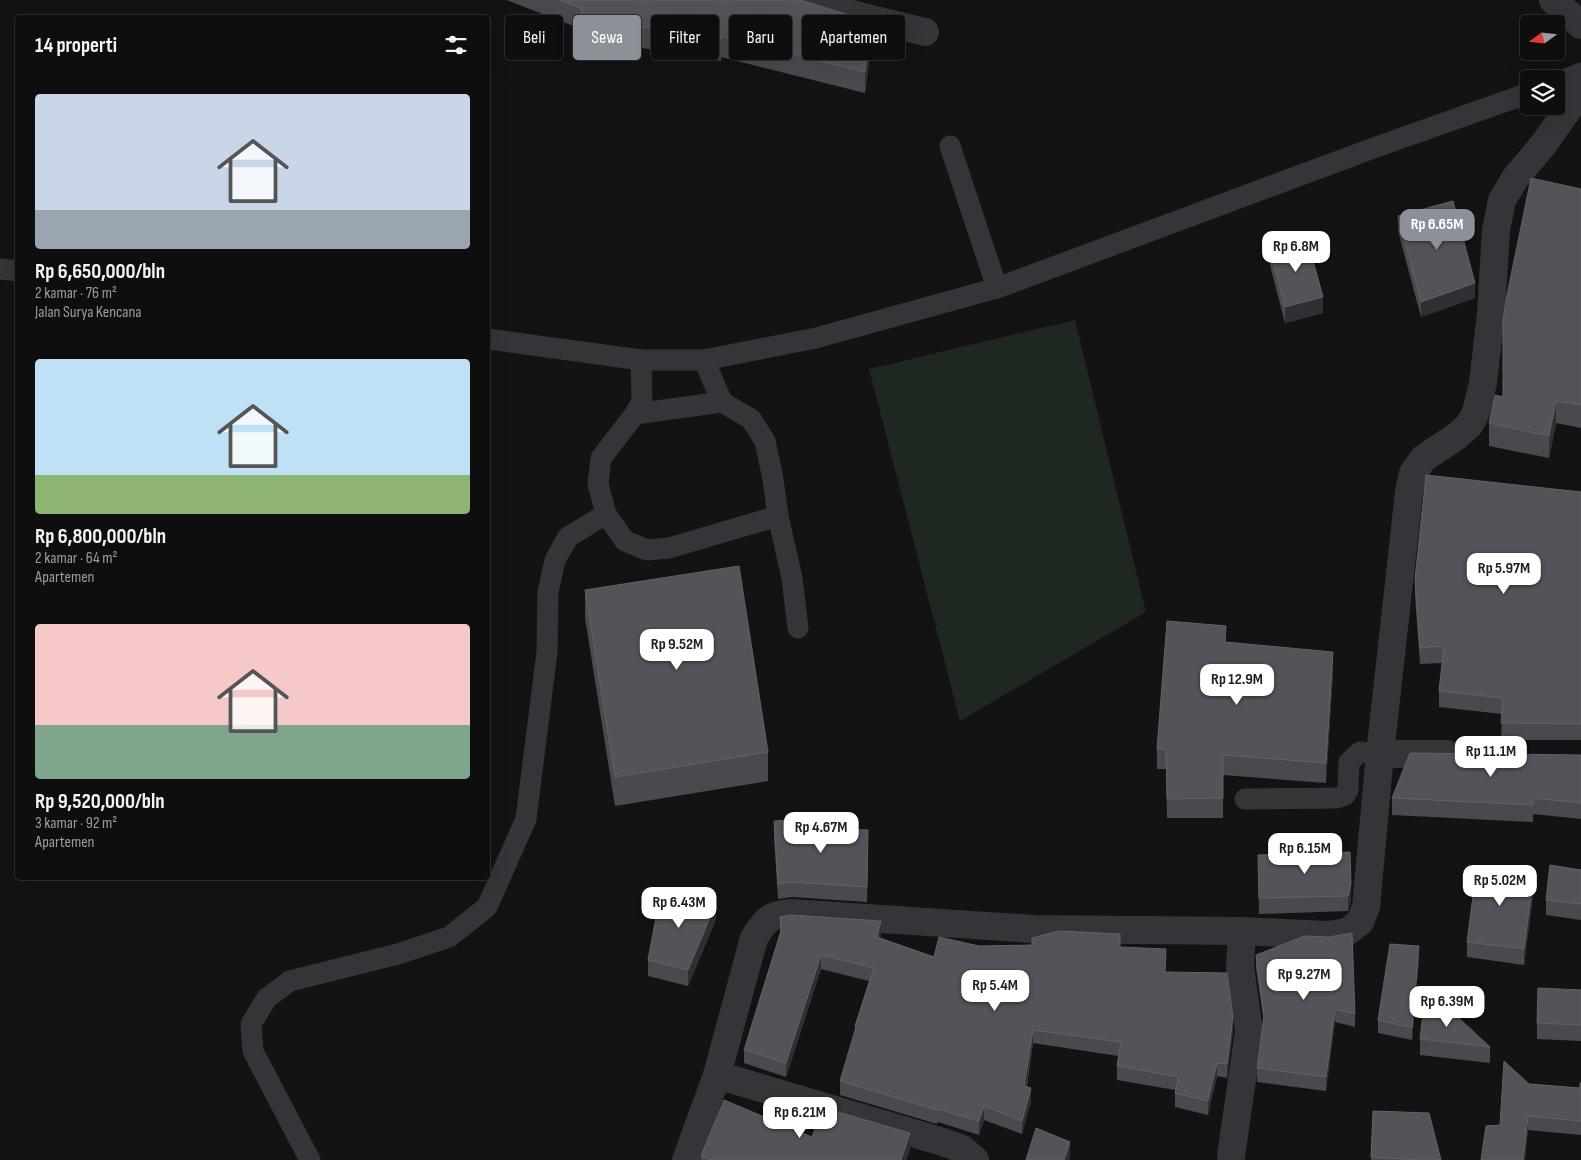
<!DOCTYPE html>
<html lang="id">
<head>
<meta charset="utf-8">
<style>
  body { margin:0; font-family:"Sofia Sans Condensed",sans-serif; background:#1c1c1d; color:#f1f3f6; height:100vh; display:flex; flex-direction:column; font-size:19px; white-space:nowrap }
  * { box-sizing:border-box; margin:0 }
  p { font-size:16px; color:#9b9c9e }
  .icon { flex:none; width:28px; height:28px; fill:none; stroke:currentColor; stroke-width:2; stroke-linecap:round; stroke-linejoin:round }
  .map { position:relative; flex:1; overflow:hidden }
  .side { position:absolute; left:15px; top:15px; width:475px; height:865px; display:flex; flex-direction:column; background:#0e0e0f; border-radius:5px; box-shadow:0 5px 20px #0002,0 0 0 1px #2e2e2f }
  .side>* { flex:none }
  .guide { position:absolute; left:505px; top:15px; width:475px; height:45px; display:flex; gap:10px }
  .needle { width:32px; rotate:255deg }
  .tools { position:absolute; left:1520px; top:15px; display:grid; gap:10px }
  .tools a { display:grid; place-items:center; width:45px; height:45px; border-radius:5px; background:#0e0e0f; box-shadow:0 5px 20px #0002,0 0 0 1px #2e2e2f; font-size:25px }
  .price { position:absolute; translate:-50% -42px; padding:0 11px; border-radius:10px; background:#fff; color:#222; font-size:16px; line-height:32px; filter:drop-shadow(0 1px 2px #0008) }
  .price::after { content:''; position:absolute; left:50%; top:30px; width:15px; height:11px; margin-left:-8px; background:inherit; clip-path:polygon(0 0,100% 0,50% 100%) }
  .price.selected { background:#8c9099; color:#fff }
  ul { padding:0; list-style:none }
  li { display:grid; align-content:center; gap:10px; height:265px; padding:0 20px }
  li span { display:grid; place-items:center; height:155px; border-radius:5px; color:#555 }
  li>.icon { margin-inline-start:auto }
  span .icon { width:90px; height:90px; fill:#fffc; stroke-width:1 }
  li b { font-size:21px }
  h2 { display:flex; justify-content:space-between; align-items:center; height:60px; padding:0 20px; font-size:21px }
  .pill { padding:0 18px; border-radius:5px; background:#0e0e0f; box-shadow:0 5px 20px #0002,0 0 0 1px #2e2e2f; font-size:18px; line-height:45px }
  .pill.selected { background:#8c9099; color:#fff }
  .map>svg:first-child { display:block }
  .green { fill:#1f2721 }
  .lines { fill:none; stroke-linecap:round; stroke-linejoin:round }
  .service { stroke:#343539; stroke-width:21 }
  .minor { stroke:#343539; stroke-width:28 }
  .tertiary { stroke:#343539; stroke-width:28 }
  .wall { fill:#494a4f }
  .shaded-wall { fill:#2f3033 }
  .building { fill:#53545a; stroke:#606268 }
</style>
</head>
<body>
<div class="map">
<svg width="1581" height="1160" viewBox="0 0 1581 1160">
  <rect width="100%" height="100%" fill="#131314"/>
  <!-- green -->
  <polygon class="green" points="1075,320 1146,612 960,721 869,369"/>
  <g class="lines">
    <!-- service -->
    <g class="service">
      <polyline points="1556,83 1581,73"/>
      <polyline points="950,146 997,288"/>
      <polyline points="0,269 18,271"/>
      <polyline points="488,339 641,360 704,360 816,338 997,288 1379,146 1529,93"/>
      <polyline points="641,360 642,401 635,414 601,458 598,484 606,514 625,541 647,550 669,548 778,516 773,479 765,441 751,419 722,402 704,360"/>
      <polyline points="635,414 722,402"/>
      <polyline points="778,516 792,578 798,628"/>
      <polyline points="1245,799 1337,798 1345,795 1348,790 1349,762 1360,752 1380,754"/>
      <polyline points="310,1160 253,1051 251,1024 267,998 290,981 398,954 449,937 487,907 526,819 547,652 548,592 555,560 568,537 606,514"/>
    </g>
    <!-- minor -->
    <g class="minor">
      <polyline points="794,0 925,32"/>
      <polyline points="1380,754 1447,754"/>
      <polyline points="717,1075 943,1142 962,1149 975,1160"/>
      <polyline points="1231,1156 1249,1031 1240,967 1242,931"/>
      <path d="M 686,1160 L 717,1075 L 754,938 C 766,920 768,915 791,913 L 1033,929 L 1242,931 L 1327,935 L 1347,932 L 1360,922 L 1366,907 L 1380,754 L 1409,492 L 1413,473 L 1424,458 L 1457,436 L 1470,424 L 1476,412 L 1483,383 L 1491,313 L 1496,230 L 1502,200 L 1516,177 L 1543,145 L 1569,108 L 1581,82"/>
    </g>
    <!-- tertiary -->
    <polyline class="tertiary" points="1553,0 1581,25"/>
  </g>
  <!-- wall -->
  <g class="wall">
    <polygon points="507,0 800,0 872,42 865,93 721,57 721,61 581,38 581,29"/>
    <polygon points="1581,189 1581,428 1556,423 1549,458 1489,446 1489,423 1503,397"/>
    <polygon points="1398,216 1475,298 1421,317 1398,231"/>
    <polygon points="1270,249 1323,313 1285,323 1270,265"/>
    <polygon points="1581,492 1581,740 1501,740 1502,714 1439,707 1439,691 1442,663 1420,664 1415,596 1415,579"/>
    <polygon points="585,590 768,752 768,781 615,806 585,618"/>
    <polygon points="1226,642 1333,672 1326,783 1223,775 1223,818 1167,818 1166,769 1157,769 1157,749"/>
    <polygon points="1581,755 1581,819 1533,814 1533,822 1392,815 1392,798"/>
    <polygon points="774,821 812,828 868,845 867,902 792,897 778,899 774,837"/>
    <polygon points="1350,852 1351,899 1348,911 1259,914 1258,855"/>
    <polygon points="1581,870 1581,920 1546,915 1546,900"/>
    <polygon points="1534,888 1524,965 1467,957 1467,942"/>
    <polygon points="780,917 881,935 880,938 934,957 979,946 1120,947 1166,972 1233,1031 1227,1078 1217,1076 1208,1115 1175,1107 1175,1090 1117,1080 1117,1066 1118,1056 1033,1043 1027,1086 1031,1101 1022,1134 984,1120 979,1135 938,1122 937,1124 840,1095 840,1081 855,1032 855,1026 869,981 821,969 786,1077 744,1063 744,1050 780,933"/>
    <polygon points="716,919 688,986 648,976 648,960"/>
    <polygon points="1256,955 1355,1014 1355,1027 1335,1022 1326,1091 1257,1082 1257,1068 1264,1023 1256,968"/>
    <polygon points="1419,959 1412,1040 1378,1033 1378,1020"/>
    <polygon points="1581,990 1581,1041 1537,1039 1537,1023"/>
    <polygon points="1420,1039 1490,1047 1490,1063 1420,1055"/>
    <polygon points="1581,1083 1581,1135 1528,1130 1525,1160 1481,1160 1500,1125 1529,1084 1580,1088"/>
    <polygon points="1373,1111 1441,1160 1371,1160"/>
    <polygon points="825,1130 910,1149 906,1160 701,1160 701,1156 812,1137"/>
  </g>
  <!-- shaded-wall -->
  <g class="shaded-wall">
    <polygon points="872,22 872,42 865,93 865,72"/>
    <polygon points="1475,283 1475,298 1421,317 1421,302"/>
    <polygon points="1323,297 1323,313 1285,323 1285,307"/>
    <polygon points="1556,401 1556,423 1549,458 1549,436"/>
    <polygon points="1333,652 1333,672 1326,783 1326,763"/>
    <polygon points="1534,873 1534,888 1524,965 1524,949"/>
    <polygon points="1351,884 1351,899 1348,911 1348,896"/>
    <polygon points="716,903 716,919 688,986 688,970"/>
    <polygon points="881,921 881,935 877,951 877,937"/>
    <polygon points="1419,946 1419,959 1412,1040 1412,1028"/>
    <polygon points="821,955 821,969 786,1077 786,1063"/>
    <polygon points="1335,1009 1335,1022 1326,1091 1326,1077"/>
    <polygon points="1233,1017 1233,1031 1227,1078 1227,1064"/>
    <polygon points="1033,1030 1033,1043 1024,1099 1024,1086"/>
    <polygon points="1217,1063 1217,1076 1208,1115 1208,1101"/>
    <polygon points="1031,1088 1031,1101 1022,1134 1022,1121"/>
    <polygon points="984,1106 984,1120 979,1135 979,1121"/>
    <polygon points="1528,1116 1528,1130 1525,1160 1523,1160"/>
    <polygon points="910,1133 910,1149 906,1160 901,1160"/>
    <polygon points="1070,1142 1070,1157 1069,1160 1064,1160"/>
  </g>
  <!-- building -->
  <g class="building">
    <polygon points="560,0 800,0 872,22 865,72 721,36 721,40 581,17 582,9"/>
    <polygon points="1531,178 1581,189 1581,405 1556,401 1549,436 1489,423 1495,395 1503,397 1503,320 1506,300"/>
    <polygon points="1453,201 1475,283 1421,302 1398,216"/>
    <polygon points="1307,239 1323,297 1285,307 1270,249"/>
    <polygon points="1426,475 1581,492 1581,724 1501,723 1503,698 1439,691 1444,646 1420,648 1415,579"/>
    <polygon points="739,566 768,752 615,777 585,590"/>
    <polygon points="1167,621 1226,626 1225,642 1333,652 1326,763 1223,755 1223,798 1167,799 1166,749 1157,749"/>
    <polygon points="1410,753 1581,755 1581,803 1533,798 1533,805 1392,798"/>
    <polygon points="812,819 812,828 868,830 867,887 792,882 778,884 774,821"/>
    <polygon points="1350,852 1351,884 1348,896 1259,898 1258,855"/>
    <polygon points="1550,865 1581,870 1581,904 1546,900"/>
    <polygon points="1477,866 1534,873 1524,949 1467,942"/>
    <polygon points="661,891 716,903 688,970 648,960"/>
    <polygon points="791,915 881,921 877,937 934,957 939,937 979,946 1032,945 1032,938 1058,931 1120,934 1120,947 1166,949 1165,972 1227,973 1233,1017 1227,1064 1217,1063 1208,1101 1175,1093 1179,1077 1117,1066 1121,1042 1033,1030 1024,1086 1031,1088 1022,1121 984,1106 979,1121 938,1109 937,1110 840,1081 856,1027 855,1026 874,968 821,955 786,1063 744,1050 781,931 780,917"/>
    <polygon points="1352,933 1355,1014 1335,1009 1326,1077 1257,1068 1264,1016 1256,955 1305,936 1329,937"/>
    <polygon points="1390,944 1419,946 1412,1028 1378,1020"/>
    <polygon points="1538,988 1581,990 1581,1025 1537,1023"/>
    <polygon points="1424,1005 1447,1007 1490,1047 1420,1039"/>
    <polygon points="1504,1061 1529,1084 1580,1088 1580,1083 1581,1083 1581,1121 1528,1116 1523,1160 1481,1160 1486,1126 1500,1125"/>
    <polygon points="724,1100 812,1137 816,1126 825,1130 831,1110 910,1133 901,1160 711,1160 701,1156"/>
    <polygon points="1373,1111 1429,1113 1441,1160 1420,1160 1371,1157"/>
    <polygon points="1036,1128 1070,1142 1064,1160 1026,1160"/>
  </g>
</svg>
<div class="tools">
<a><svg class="needle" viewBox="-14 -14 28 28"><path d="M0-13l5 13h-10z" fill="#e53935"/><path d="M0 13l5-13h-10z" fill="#9b9c9e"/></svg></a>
<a><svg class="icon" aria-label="layers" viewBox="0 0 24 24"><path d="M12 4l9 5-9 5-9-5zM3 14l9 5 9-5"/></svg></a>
</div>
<b class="price selected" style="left:1437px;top:251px">Rp 6.65M</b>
<b class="price" style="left:1296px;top:273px">Rp 6.8M</b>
<b class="price" style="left:1504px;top:595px">Rp 5.97M</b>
<b class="price" style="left:677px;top:671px">Rp 9.52M</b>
<b class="price" style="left:1237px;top:706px">Rp 12.9M</b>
<b class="price" style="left:1491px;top:778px">Rp 11.1M</b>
<b class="price" style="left:821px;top:854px">Rp 4.67M</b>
<b class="price" style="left:1305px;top:875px">Rp 6.15M</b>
<b class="price" style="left:1500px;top:907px">Rp 5.02M</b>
<b class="price" style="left:679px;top:929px">Rp 6.43M</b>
<b class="price" style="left:1304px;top:1001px">Rp 9.27M</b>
<b class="price" style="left:995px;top:1012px">Rp 5.4M</b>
<b class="price" style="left:1447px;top:1028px">Rp 6.39M</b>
<b class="price" style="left:800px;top:1139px">Rp 6.21M</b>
<div class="guide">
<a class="pill">Beli</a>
<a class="pill selected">Sewa</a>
<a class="pill">Filter</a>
<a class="pill">Baru</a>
<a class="pill">Apartemen</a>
</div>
<section class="side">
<h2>14 properti<svg class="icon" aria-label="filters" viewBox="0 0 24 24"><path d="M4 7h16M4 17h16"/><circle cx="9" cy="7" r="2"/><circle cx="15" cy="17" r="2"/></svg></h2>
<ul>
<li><span style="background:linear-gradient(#c9d6e8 75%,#9aa5b1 0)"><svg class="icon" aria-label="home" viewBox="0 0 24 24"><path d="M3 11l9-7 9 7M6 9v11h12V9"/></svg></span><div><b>Rp 6,650,000/bln</b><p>2 kamar · 76 m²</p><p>Jalan Surya Kencana</p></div></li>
<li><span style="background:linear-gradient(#bfe0f5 75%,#8fb573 0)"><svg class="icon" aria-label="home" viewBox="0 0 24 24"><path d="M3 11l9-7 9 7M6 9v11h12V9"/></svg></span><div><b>Rp 6,800,000/bln</b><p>2 kamar · 64 m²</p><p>Apartemen</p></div></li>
<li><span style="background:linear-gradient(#f6c9c9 65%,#7fa58c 0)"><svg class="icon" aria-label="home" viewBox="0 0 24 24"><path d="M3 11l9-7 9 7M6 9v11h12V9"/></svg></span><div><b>Rp 9,520,000/bln</b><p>3 kamar · 92 m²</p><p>Apartemen</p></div></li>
</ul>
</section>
</div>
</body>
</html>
